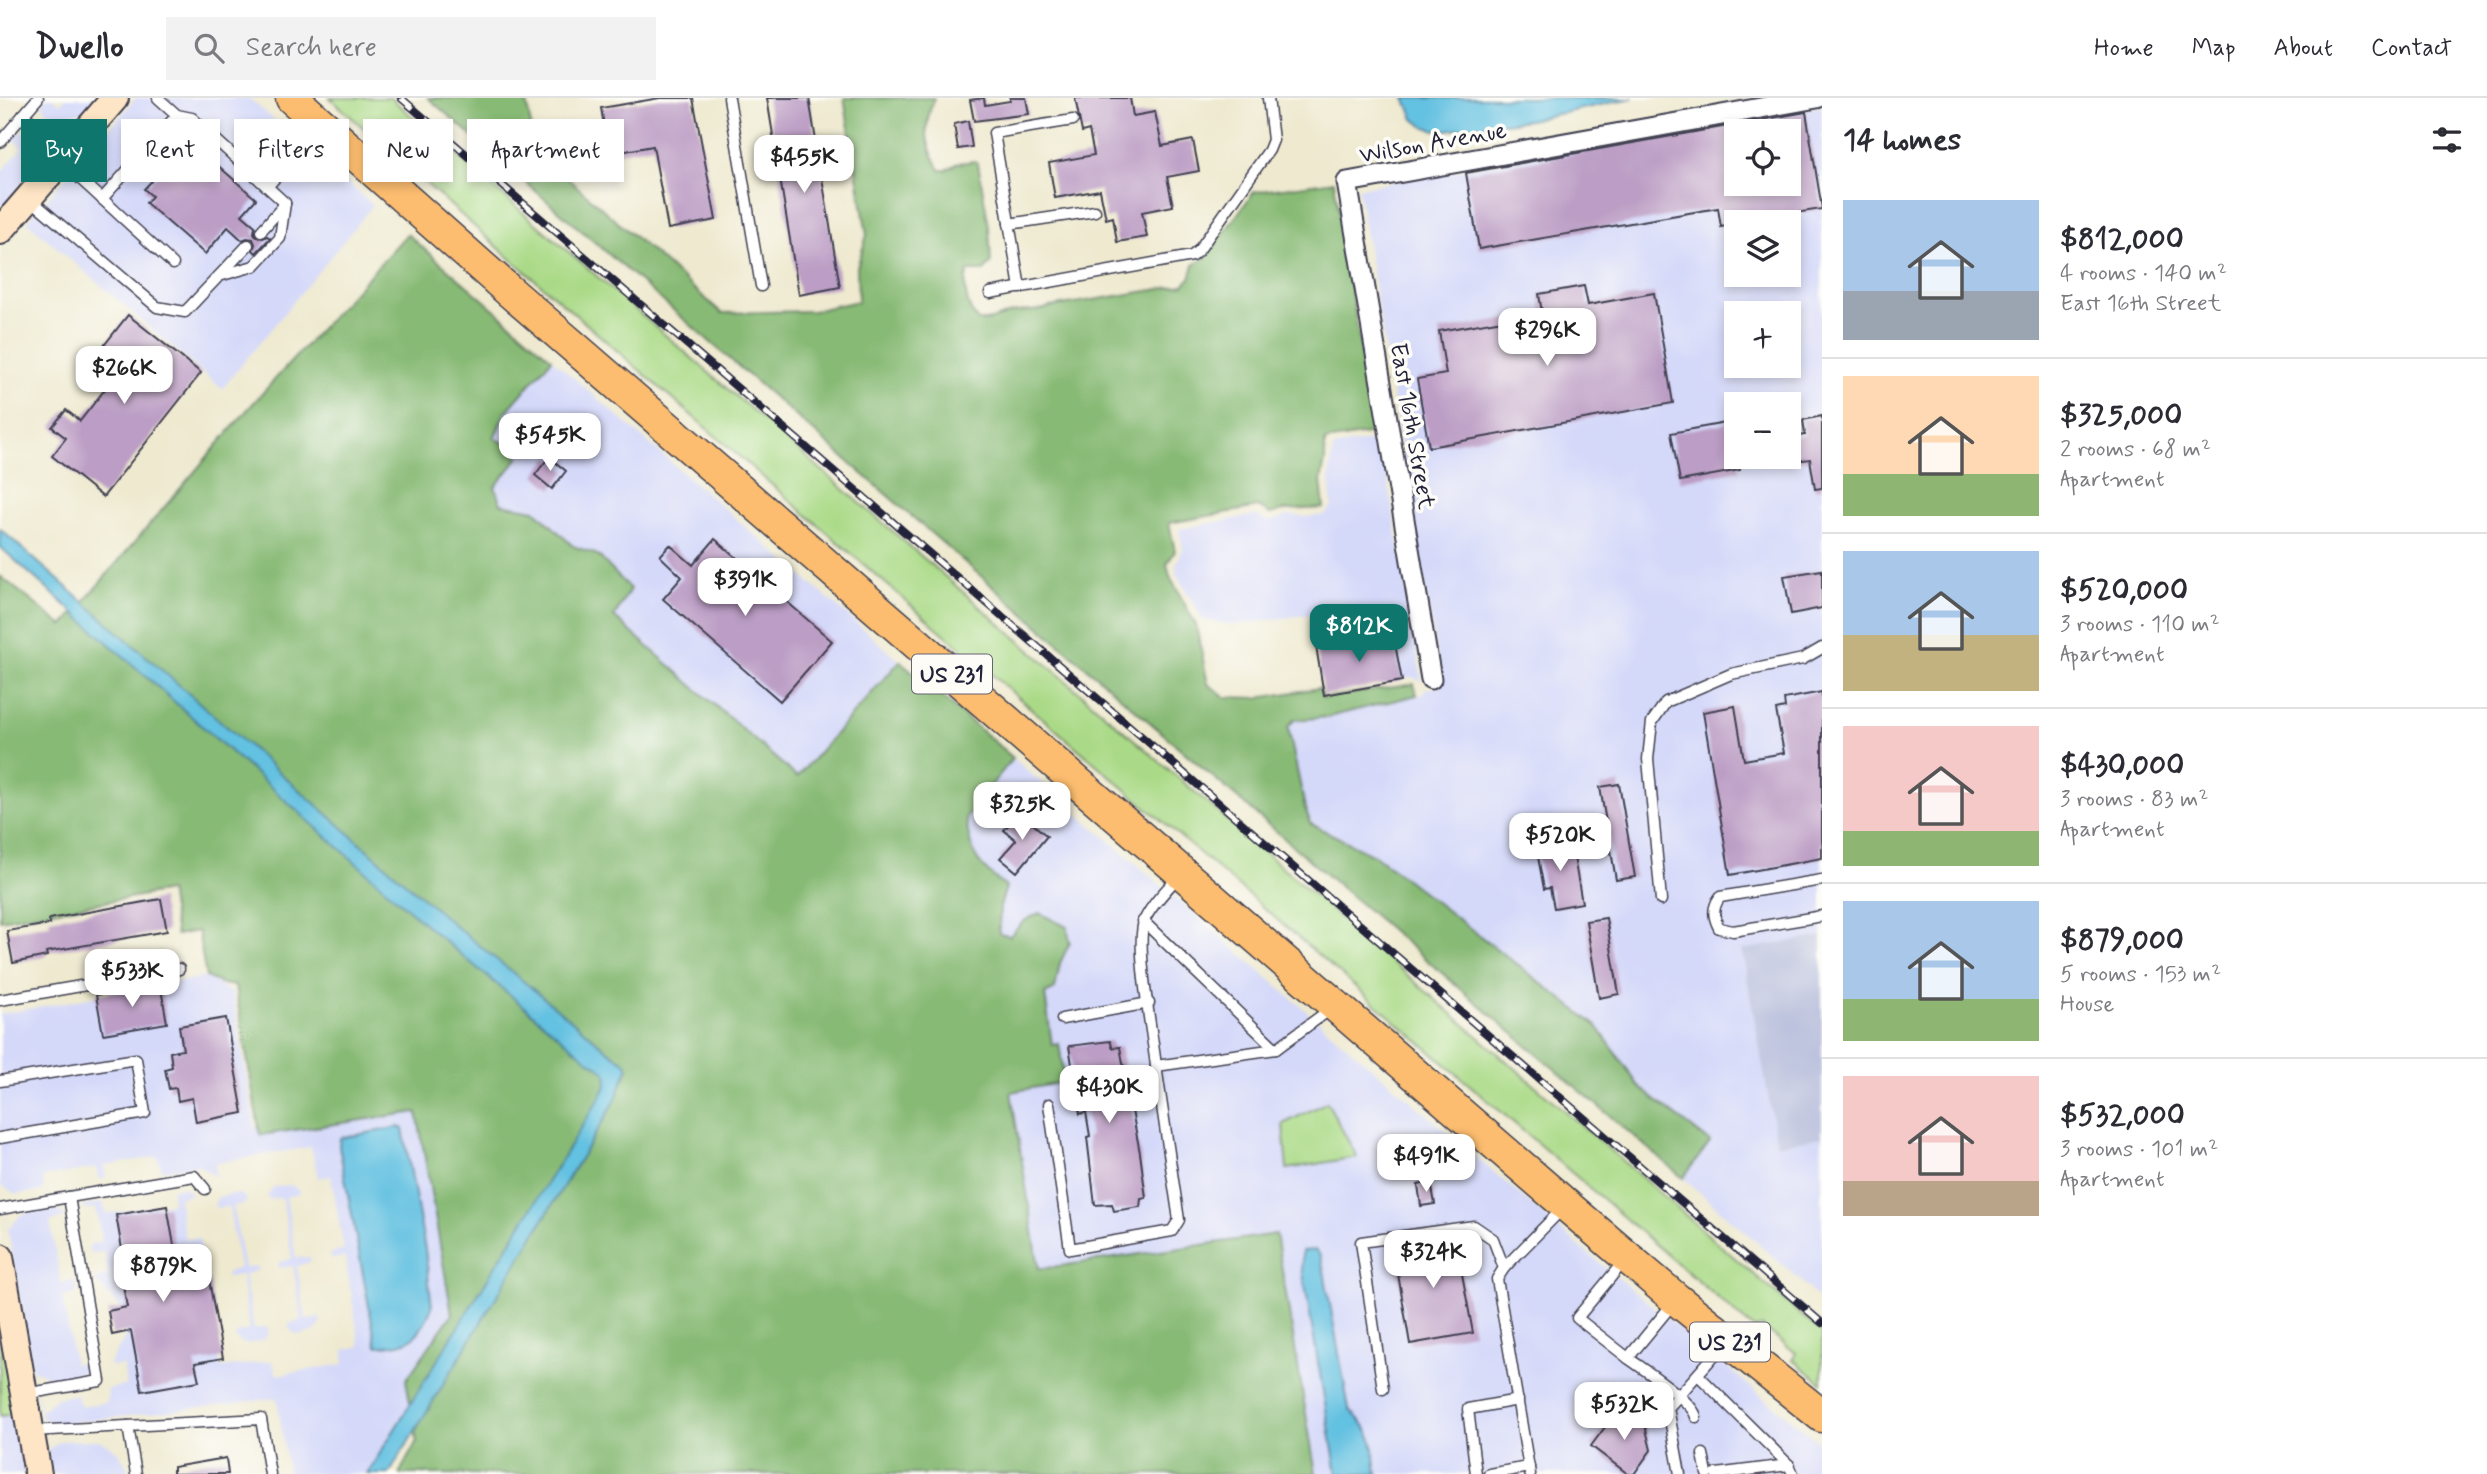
<!DOCTYPE html>
<html lang="en">
<head>
<meta charset="utf-8">
<style>
  body { margin:0; font-family:Mynerve,sans-serif; background:#f2f2f3; color:#2b2b33; height:100vh; display:flex; flex-direction:column; font-size:26px; white-space:nowrap }
  * { box-sizing:border-box; margin:0 }
  p { font-size:23px; color:#7c7c81 }
  .icon { flex:none; width:38px; height:38px; fill:none; stroke:currentColor; stroke-width:2; stroke-linecap:round; stroke-linejoin:round }
  .map { position:relative; flex:1; overflow:hidden }
  .sheet { display:flex; flex-direction:column; background:#fff; width:665px }
  .sheet>* { flex:none }
  .top-card { position:absolute; left:21px; top:21px; width:665px; height:63px; display:flex; gap:14px }
  .controls { position:absolute; left:1724px; top:21px; display:grid; gap:14px }
  .controls a { display:grid; place-items:center; width:77px; height:77px; border-radius:0px; background:#fff; box-shadow:0 4px 10px #0003; font-size:35px }
  .price { position:absolute; translate:-50% -60px; padding:0 16px; border-radius:14px; background:#fff; color:#222; font-size:23px; line-height:46px; filter:drop-shadow(0 2px 4px #0008) }
  .price::after { content:''; position:absolute; left:50%; top:42px; width:21px; height:16px; margin-left:-10px; background:inherit; clip-path:polygon(0 0,100% 0,50% 100%) }
  .price.active { background:#0f766e; color:#fff }
  ul { padding:0; list-style:none }
  li { display:flex; align-items:center; gap:21px; height:175px; padding:0 21px }
  li+li { border-top:2px solid #e1e1e2 }
  li span { display:grid; place-items:center; flex:none; width:196px; height:140px; border-radius:0px; color:#555 }
  li>.icon { margin-inline-start:auto }
  span .icon { width:84px; height:84px; fill:#fffc; stroke-width:1 }
  li b { font-size:30px }
  h2 { display:flex; justify-content:space-between; align-items:center; height:84px; padding:0 21px; font-size:30px }
  .chip { padding:0 24px; border-radius:0px; background:#fff; box-shadow:0 4px 10px #0003; font-size:24px; line-height:63px }
  .chip.active { background:#0f766e; color:#fff }
  header { display:flex; align-items:center; gap:42px; box-sizing:border-box; height:98px; padding:0 35px; background:#fff; border-bottom:2px solid #e1e1e2 }
  header strong { font-size:33px }
  nav { display:flex; gap:38px; margin-inline-start:auto; font-size:24px }
  .search { width:490px; height:63px; background:#f2f2f3; display:flex; align-items:center; gap:18px; box-sizing:border-box; padding:0 24px; border-radius:0px; color:#7c7c81; font-size:26px }
  main { display:flex; flex:1; min-height:0 }
  .map>svg:first-child { display:block }
  .built { fill:#d4d8f9; fill-rule:evenodd }
  .industrial { fill:#bdc3de }
  .green { fill:#aada87; stroke:#667e61; stroke-width:2 }
  .forest { fill:#87ba74; stroke:#546e58; stroke-width:2 }
  .water { fill:#63c1e1; stroke:#42728e; stroke-width:2 }
  .building { fill:#bc9dc5; fill-rule:evenodd }
  .lines { fill:none; stroke-linecap:round; stroke-linejoin:round }
  .service-casing { stroke:#414051; stroke-width:13 }
  .minor-casing { stroke:#414051; stroke-width:23 }
  .secondary-casing { stroke:#414051; stroke-width:30 }
  .trunk-casing { stroke:#414051; stroke-width:35 }
  .service { stroke:#fff; stroke-width:10 }
  .minor { stroke:#fff; stroke-width:19 }
  .secondary { stroke:#fee5c5; stroke-width:26 }
  .trunk { stroke:#fcbd6f; stroke-width:32 }
  .rail-casing { stroke:#22223b; stroke-width:8 }
  .rail { stroke:#fdfcf7; stroke-width:5; stroke-dasharray:16; stroke-linecap:butt }
  .labels { text-anchor:middle; stroke-width:7; stroke-linejoin:round; paint-order:stroke }
  .shield { fill:#fdfcf7; stroke:#646373; stroke-width:2 }
  .shield-label { font-size:23px; font-weight:bold; fill:#22223b }
  .street-label { font-size:24px; fill:#22223b; stroke:#fdfcf7 }
</style>
</head>
<body>
<header>
<strong>Dwello</strong>
<div class="search"><svg class="icon" aria-label="search" viewBox="0 0 24 24"><circle cx="10" cy="10" r="6"/><path d="M15 15l6 6"/></svg>Search here</div>
<nav><a>Home</a><a>Map</a><a>About</a><a>Contact</a></nav>
</header>
<main>
<div class="map">
<svg width="1822" height="1376" viewBox="0 0 1822 1376">
  <rect width="100%" height="100%" fill="#fdfcf7"/>
  <filter id="ink" filterUnits="userSpaceOnUse"><feTurbulence type="fractalNoise" baseFrequency=".0143" numOctaves="2"/><feDisplacementMap in="SourceGraphic" scale="14" xChannelSelector="R" yChannelSelector="G"/><feConvolveMatrix kernelMatrix="1 2 1 2 8 2 1 2 1" color-interpolation-filters="sRGB"/></filter>
  <filter id="wash" filterUnits="userSpaceOnUse"><feTurbulence type="fractalNoise" baseFrequency=".00686" numOctaves="4" result="noise"/><feDisplacementMap in="SourceGraphic" scale="28" xChannelSelector="R" yChannelSelector="G"/><feGaussianBlur stdDeviation="1.57" result="paint"/><feColorMatrix in="noise" values="0 0 0 0 0 0 0 0 0 0 0 0 0 0 0 0 0 1.4 0 .05"/><feComposite in="paint" operator="in"/></filter>
  <g filter="url(#wash)">
    <rect width="100%" height="100%" fill="#eee9cf"/>
    <!-- built -->
    <g class="built">
      <polygon points="47,0 53,0 60,6 66,0 94,0 32,73 0,110 0,76 22,50 14,42 14,39 21,33 28,37 34,53 34,70 82,14 61,17 48,14 42,7"/>
      <polygon points="136,0 249,0 373,107 222,291 27,124"/>
      <path d="M 1822,8 L 1822,838 L 1742,853 L 1778,1047 L 1822,1039 L 1822,1205 L 1799,1181 L 1683,1080 L 1710,1043 L 1641,991 L 1597,928 L 1376,758 L 1311,726 L 1305,710 L 1288,629 L 1294,622 L 1328,619 L 1424,596 L 1424,591 L 1442,588 L 1358,90 ZM 1736,33 L 1788,33 L 1788,86 L 1736,86 ZM 1736,124 L 1788,124 L 1788,177 L 1736,177 ZM 1736,215 L 1788,215 L 1788,268 L 1736,268 ZM 1736,306 L 1788,306 L 1788,359 L 1736,359 Z"/>
      <polygon points="552,261 900,563 786,692 438,394"/>
      <polygon points="1380,336 1422,584 1413,579 1329,592 1322,584 1312,516 1234,527 1203,522 1177,477 1176,467 1183,451 1179,431 1256,417 1264,422 1272,423 1291,417 1307,419 1325,417 1332,408 1329,382 1333,349 1375,342"/>
      <polygon points="1013,660 1585,1153 1822,1347 1822,1376 1316,1376 1276,1137 1039,1171 1011,994 962,724"/>
      <path d="M 206,879 L 232,895 L 255,1030 L 448,999 L 492,1252 L 438,1261 L 367,1376 L 288,1376 L 277,1300 L 77,1324 L 53,1326 L 42,1320 L 47,1353 L 60,1343 L 98,1342 L 109,1347 L 119,1355 L 127,1369 L 129,1376 L 51,1376 L 0,1088 L 0,916 ZM 311,1049 L 318,1080 L 331,1078 L 344,1152 L 332,1155 L 330,1158 L 332,1161 L 345,1159 L 360,1248 L 344,1252 L 344,1266 L 277,1277 L 272,1263 L 221,1270 L 212,1215 L 193,1188 L 189,1161 L 202,1156 L 199,1140 L 185,1141 L 178,1100 L 192,1096 L 183,1089 L 172,1091 L 172,1105 L 106,1116 L 103,1104 L 82,1108 L 84,1112 L 96,1110 L 102,1144 L 90,1146 L 89,1149 L 90,1155 L 104,1154 L 108,1177 L 94,1182 L 120,1209 L 125,1239 L 109,1266 L 112,1269 L 123,1267 L 126,1287 L 108,1291 L 107,1304 L 81,1309 L 77,1298 L 74,1297 L 56,1300 L 41,1313 L 33,1272 L 52,1280 L 84,1274 L 89,1266 L 87,1264 L 74,1266 L 63,1199 L 75,1196 L 77,1192 L 74,1183 L 61,1185 L 50,1124 L 64,1120 L 62,1114 L 53,1111 L 29,1114 L 21,1117 L 8,1131 L 0,1087 L 16,1096 L 41,1093 L 44,1090 L 43,1079 L 96,1070 L 98,1080 L 103,1082 L 106,1078 L 104,1068 L 157,1059 L 162,1072 L 198,1067 L 216,1079 L 215,1065 Z"/>
      <polygon points="291,1087 300,1093 298,1096 286,1099 296,1160 309,1159 311,1161 310,1164 297,1168 306,1222 319,1220 322,1225 315,1233 301,1237 293,1235 288,1228 291,1225 302,1222 293,1168 280,1170 278,1166 279,1164 292,1161 282,1100 269,1101 267,1098 274,1089"/>
      <polygon points="232,1096 241,1096 247,1102 245,1106 233,1108 244,1170 257,1168 259,1172 244,1177 254,1231 266,1229 269,1232 265,1241 249,1246 240,1244 235,1239 237,1235 249,1232 241,1177 227,1179 226,1175 239,1170 229,1109 216,1110 214,1106 218,1099"/>
      <polygon points="0,1231 15,1316 24,1376 0,1376"/>
    </g>
    <!-- industrial -->
    <polygon class="industrial" points="1822,838 1822,1039 1777,1047 1742,852"/>
    <!-- green -->
    <g class="green">
      <polygon points="330,0 391,0 439,42 1822,1235 1822,1285 1792,1261 1796,1255 1762,1228 1754,1231 906,503 502,153"/>
      <polygon points="1327,1004 1357,1059 1287,1071 1283,1026"/>
      <polygon points="0,1231 15,1316 0,1318"/>
    </g>
    <!-- forest -->
    <g class="forest">
      <path d="M 428,0 L 526,0 L 535,52 L 722,215 L 813,213 L 858,203 L 857,169 L 867,137 L 844,0 L 934,0 C 923,31 924,43 940,72 L 946,72 L 958,65 L 975,63 L 978,65 L 989,129 L 991,165 L 984,173 L 968,173 C 962,189 967,210 978,223 C 991,224 999,219 1011,215 C 1024,212 1038,215 1050,209 L 1184,187 L 1190,180 L 1194,167 L 1205,160 L 1254,94 L 1334,83 L 1374,335 L 1325,343 L 1325,363 L 1321,383 L 1324,410 C 1302,412 1292,409 1270,416 L 1258,409 L 1169,425 L 1175,453 L 1167,466 L 1170,479 L 1196,527 L 1208,586 L 1225,599 L 1258,600 L 1320,590 L 1323,600 L 1414,586 L 1417,597 L 1328,619 L 1294,622 L 1288,629 L 1305,710 L 1311,726 L 1376,758 L 1597,928 L 1641,991 L 1710,1044 L 1683,1080 L 1323,774 Z"/>
      <path d="M 407,136 L 552,261 L 505,315 L 494,340 L 506,346 L 519,359 L 495,389 L 501,406 L 535,412 L 573,448 L 598,457 L 630,491 L 614,519 L 797,679 L 900,563 L 1013,660 L 966,719 C 970,758 976,765 1006,789 L 1000,808 L 999,836 L 1010,838 L 1024,823 L 1039,815 L 1067,829 L 1070,844 L 1060,865 L 1055,891 L 1045,896 L 1052,947 L 1059,946 L 1065,984 L 1011,994 L 1039,1171 L 1276,1136 L 1316,1376 L 399,1376 L 417,1343 L 406,1282 L 452,1216 L 417,1014 L 260,1037 L 235,888 L 222,886 L 206,879 L 198,833 L 176,837 L 169,793 L 0,822 L 0,478 L 63,528 L 249,310 Z"/>
    </g>
    <!-- water -->
    <g class="water">
      <polygon points="1405,0 1633,0 1529,22 1438,33 1423,28 1414,21"/>
      <path d="M 0,431 L 453,826 L 615,958 L 626,965 L 628,970 L 614,1005 L 389,1376 L 367,1376 L 602,996 C 613,976 605,972 588,962 L 435,835 L 0,449 Z"/>
      <path d="M 399,1029 L 403,1031 L 425,1151 L 432,1209 C 420,1239 411,1248 378,1248 L 376,1246 L 339,1048 L 340,1040 Z"/>
      <path d="M 1315,1152 L 1320,1157 L 1324,1173 L 1349,1311 C 1375,1336 1373,1341 1377,1376 L 1337,1376 L 1302,1170 L 1302,1153 Z"/>
    </g>
    <g id="blocks">
      <!-- building -->
      <g class="building">
        <polygon points="660,0 693,0 716,122 668,131 653,48 609,56 601,10"/>
        <polygon points="767,0 809,0 840,189 799,197"/>
        <polygon points="984,0 985,7 1010,3 1010,0 1026,0 1029,16 974,23 970,2"/>
        <polygon points="1075,0 1130,0 1133,18 1155,14 1162,48 1193,42 1199,73 1167,79 1173,108 1142,114 1147,139 1117,144 1113,119 1106,121 1100,92 1055,100 1049,65 1094,57 1089,32 1082,34"/>
        <path d="M 1806,14 L 1822,111 L 1736,124 L 1736,126 L 1721,129 L 1718,110 L 1479,151 L 1466,75 ZM 1736,33 L 1788,33 L 1788,86 L 1736,86 Z"/>
        <polygon points="968,23 972,49 958,51 954,26"/>
        <polygon points="190,43 256,101 242,117 255,128 254,135 257,139 263,140 267,138 270,140 256,155 253,152 255,146 253,141 247,140 242,142 228,129 205,156 146,105 152,98 144,91"/>
        <polygon points="1584,188 1588,207 1654,195 1673,305 1429,349 1417,281 1446,276 1439,233 1542,215 1539,196"/>
        <polygon points="128,217 201,275 103,399 52,358 66,340 52,329 66,312 80,323 113,281 91,264"/>
        <polygon points="1822,318 1822,390 1815,391 1810,361 1788,364 1788,340 1805,337 1803,322"/>
        <polygon points="1731,324 1740,372 1680,383 1671,335"/>
        <polygon points="549,359 566,373 552,391 535,377"/>
        <polygon points="715,441 832,543 780,603 663,501 682,479 660,458 670,447 693,467"/>
        <polygon points="1822,472 1822,510 1791,516 1784,478"/>
        <polygon points="1393,535 1402,583 1324,597 1316,548"/>
        <polygon points="1822,594 1822,760 1730,777 1703,614 1735,608 1744,662 1784,655 1776,612 1785,610 1784,601"/>
        <polygon points="1619,686 1635,779 1616,782 1600,689"/>
        <polygon points="1019,714 1047,738 1017,774 1000,760 1016,742 1004,732"/>
        <polygon points="1571,742 1582,805 1554,810 1550,790 1544,791 1536,748"/>
        <polygon points="161,801 167,833 46,854 47,858 13,865 7,833 50,826 49,821"/>
        <polygon points="1606,820 1619,896 1599,900 1586,823"/>
        <polygon points="160,885 167,925 103,936 96,897"/>
        <polygon points="226,920 243,1015 196,1024 192,1000 178,1003 176,990 169,991 165,971 172,969 170,954 183,952 179,928"/>
        <polygon points="1110,943 1113,950 1120,949 1140,1055 1146,1100 1141,1101 1140,1109 1114,1113 1112,1106 1095,1107 1087,1039 1090,1038 1086,1014 1080,1016 1069,948"/>
        <polygon points="1431,1084 1435,1106 1421,1108 1418,1087"/>
        <polygon points="167,1108 179,1175 190,1173 192,1185 209,1182 223,1260 195,1265 199,1283 142,1293 131,1233 112,1237 108,1213 127,1209 120,1169 125,1168 116,1117"/>
        <polygon points="1455,1138 1473,1235 1410,1246 1393,1147"/>
        <polygon points="1620,1309 1645,1327 1651,1352 1634,1376 1628,1376 1591,1348"/>
        <polygon points="226,1360 228,1376 173,1376 173,1369"/>
      </g>
    </g>
  </g>
  <g filter="url(#ink)">
    <use href="#blocks" fill-opacity="0" stroke="#414051" stroke-width="2"/>
    <g class="lines">
      <!-- service casing -->
      <g class="service-casing">
        <g id="service">
          <polyline points="158,0 177,17 192,20 285,105"/>
          <polyline points="729,0 761,188"/>
          <polyline points="23,17 67,51"/>
          <polyline points="0,44 38,0"/>
          <polyline points="63,65 173,166"/>
          <polyline points="268,88 318,30"/>
          <polyline points="30,101 157,209 185,214 248,147"/>
          <polyline points="102,101 177,17"/>
          <polyline points="1009,126 1095,113"/>
          <polyline points="261,133 285,106"/>
          <polyline points="219,178 254,168 280,140 285,105"/>
          <polyline points="1020,190 994,35 1073,22"/>
          <polyline points="990,195 1192,158 1199,152 1269,52 1273,42 1268,0"/>
          <path d="M 1179,778 C 1167,791 1153,805 1145,821 C 1134,843 1153,939 1156,968 L 1276,951 L 1332,910"/>
          <path d="M 1822,782 L 1720,799 C 1712,810 1713,818 1719,830 L 1733,833 L 1822,818"/>
          <polyline points="1661,802 1648,661 1652,624 1666,604 1731,576 1803,561 1822,550"/>
          <polyline points="1143,823 1276,951"/>
          <polyline points="0,902 179,871"/>
          <polyline points="1062,921 1149,905"/>
          <polyline points="0,983 136,961 145,1015 0,1040"/>
          <polyline points="1049,1006 1070,1151 1172,1133 1179,1122 1156,968"/>
          <polyline points="69,1099 194,1078 205,1091"/>
          <polyline points="0,1111 69,1099 100,1283 25,1296"/>
          <polyline points="1624,1163 1577,1220 1628,1260"/>
          <polyline points="1504,1170 1497,1181 1530,1376"/>
          <path d="M 1674,1204 L 1628,1260 C 1643,1271 1693,1303 1696,1319"/>
          <polyline points="1698,1277 1789,1367"/>
          <polyline points="1383,1291 1361,1144 1474,1128 1493,1141 1504,1170 1563,1110"/>
          <polyline points="128,1328 136,1376"/>
          <polyline points="31,1333 261,1321 270,1376"/>
          <polyline points="1703,1356 1707,1376"/>
          <polyline points="1476,1376 1468,1311 1518,1302"/>
          <polyline points="1489,1376 1529,1369"/>
          <polyline points="1680,1376 1668,1310 1725,1245"/>
          <polyline points="1716,1376 1789,1367 1793,1376"/>
        </g>
      </g>
      <!-- minor casing -->
      <g class="minor-casing">
        <polyline id="minor" points="1431,581 1347,84 1817,0"/>
      </g>
      <!-- secondary casing -->
      <g class="secondary-casing">
        <g id="secondary">
          <polyline points="0,133 115,0"/>
          <polyline points="0,1159 38,1376"/>
        </g>
      </g>
      <!-- trunk casing -->
      <g class="trunk-casing">
        <polyline id="trunk" points="292,0 507,191 1566,1107 1676,1201 1822,1318"/>
      </g>
      <!-- service -->
      <use href="#service" class="service"/>
      <!-- minor -->
      <use href="#minor" class="minor"/>
      <!-- secondary -->
      <use href="#secondary" class="secondary"/>
      <!-- trunk -->
      <use href="#trunk" class="trunk"/>
      <!-- rail casing -->
      <g class="rail-casing">
        <polyline id="rail" points="401,0 1822,1225"/>
      </g>
      <!-- rail -->
      <use href="#rail" class="rail"/>
    </g>
  </g>
  <g class="labels">
    <!-- shield labels -->
    <g class="shield">
      <rect x="912" y="556.5" width="80" height="39" rx="5"/>
      <rect x="1690" y="1224.5" width="80" height="39" rx="5"/>
    </g>
    <g class="shield-label">
      <text x="952" y="584">US 231</text>
      <text x="1730" y="1252">US 231</text>
    </g>
    <!-- street labels -->
    <g class="street-label">
      <text transform="translate(1433 44) rotate(-10)" y="8">Wilson Avenue</text>
      <text transform="translate(1413 328) rotate(80)" y="8">East 16th Street</text>
    </g>
  </g>
</svg>
<div class="controls">
<a><svg class="icon" aria-label="locate" viewBox="0 0 24 24"><circle cx="12" cy="12" r="6"/><path d="M12 2v4M12 18v4M2 12h4M18 12h4"/></svg></a>
<a><svg class="icon" aria-label="layers" viewBox="0 0 24 24"><path d="M12 4l9 5-9 5-9-5zM3 14l9 5 9-5"/></svg></a>
<a>+</a>
<a>−</a>
</div>
<b class="price" style="left:804px;top:97px">$455K</b>
<b class="price" style="left:1547px;top:270px">$296K</b>
<b class="price" style="left:124px;top:308px">$266K</b>
<b class="price" style="left:550px;top:375px">$545K</b>
<b class="price" style="left:745px;top:520px">$391K</b>
<b class="price active" style="left:1359px;top:566px">$812K</b>
<b class="price" style="left:1022px;top:744px">$325K</b>
<b class="price" style="left:1560px;top:775px">$520K</b>
<b class="price" style="left:132px;top:911px">$533K</b>
<b class="price" style="left:1109px;top:1027px">$430K</b>
<b class="price" style="left:1426px;top:1096px">$491K</b>
<b class="price" style="left:1433px;top:1192px">$324K</b>
<b class="price" style="left:163px;top:1206px">$879K</b>
<b class="price" style="left:1624px;top:1344px">$532K</b>
<div class="top-card">
<a class="chip active">Buy</a>
<a class="chip">Rent</a>
<a class="chip">Filters</a>
<a class="chip">New</a>
<a class="chip">Apartment</a>
</div>
</div>
<section class="sheet">
<h2>14 homes<svg class="icon" aria-label="filters" viewBox="0 0 24 24"><path d="M4 7h16M4 17h16"/><circle cx="9" cy="7" r="2"/><circle cx="15" cy="17" r="2"/></svg></h2>
<ul>
<li><span style="background:linear-gradient(#a9c7e8 65%,#9aa5b1 0)"><svg class="icon" aria-label="home" viewBox="0 0 24 24"><path d="M3 11l9-7 9 7M6 9v11h12V9"/></svg></span><div><b>$812,000</b><p>4 rooms · 140 m²</p><p>East 16th Street</p></div></li>
<li><span style="background:linear-gradient(#ffd9b3 70%,#8fb573 0)"><svg class="icon" aria-label="home" viewBox="0 0 24 24"><path d="M3 11l9-7 9 7M6 9v11h12V9"/></svg></span><div><b>$325,000</b><p>2 rooms · 68 m²</p><p>Apartment</p></div></li>
<li><span style="background:linear-gradient(#a9c7e8 60%,#c2b280 0)"><svg class="icon" aria-label="home" viewBox="0 0 24 24"><path d="M3 11l9-7 9 7M6 9v11h12V9"/></svg></span><div><b>$520,000</b><p>3 rooms · 110 m²</p><p>Apartment</p></div></li>
<li><span style="background:linear-gradient(#f6c9c9 75%,#8fb573 0)"><svg class="icon" aria-label="home" viewBox="0 0 24 24"><path d="M3 11l9-7 9 7M6 9v11h12V9"/></svg></span><div><b>$430,000</b><p>3 rooms · 83 m²</p><p>Apartment</p></div></li>
<li><span style="background:linear-gradient(#a9c7e8 70%,#8fb573 0)"><svg class="icon" aria-label="home" viewBox="0 0 24 24"><path d="M3 11l9-7 9 7M6 9v11h12V9"/></svg></span><div><b>$879,000</b><p>5 rooms · 153 m²</p><p>House</p></div></li>
<li><span style="background:linear-gradient(#f6c9c9 75%,#b9a48a 0)"><svg class="icon" aria-label="home" viewBox="0 0 24 24"><path d="M3 11l9-7 9 7M6 9v11h12V9"/></svg></span><div><b>$532,000</b><p>3 rooms · 101 m²</p><p>Apartment</p></div></li>
</ul>
</section>
</main>
</body>
</html>
